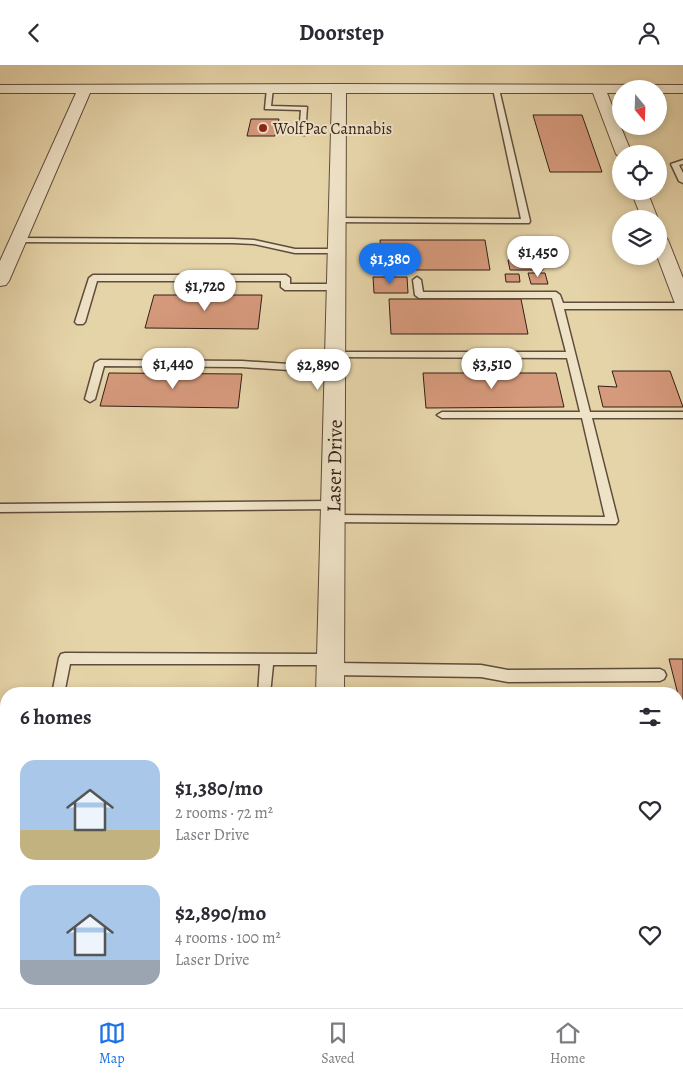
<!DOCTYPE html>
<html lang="en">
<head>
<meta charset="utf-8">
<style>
  body { margin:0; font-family:Alegreya,serif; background:#f2f2f3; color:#2b2b33; height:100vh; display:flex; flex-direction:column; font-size:19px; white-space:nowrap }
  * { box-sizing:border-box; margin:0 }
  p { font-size:16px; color:#7c7c81 }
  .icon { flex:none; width:28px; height:28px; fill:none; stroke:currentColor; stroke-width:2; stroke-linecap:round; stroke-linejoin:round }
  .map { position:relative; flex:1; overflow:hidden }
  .side { position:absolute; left:0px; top:622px; width:684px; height:321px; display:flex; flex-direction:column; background:#fff; border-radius:20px 20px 0 0; box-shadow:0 2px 8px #0003 }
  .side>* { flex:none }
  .needle { width:32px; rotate:161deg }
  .buttons { position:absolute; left:612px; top:15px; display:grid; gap:10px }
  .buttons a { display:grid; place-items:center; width:55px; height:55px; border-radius:50%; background:#fff; box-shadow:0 2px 8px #0003; font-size:25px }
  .price { position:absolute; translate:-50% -42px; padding:0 11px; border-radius:18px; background:#fff; color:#222; font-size:16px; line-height:32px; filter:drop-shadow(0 1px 2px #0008) }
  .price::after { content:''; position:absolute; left:50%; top:30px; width:15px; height:11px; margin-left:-8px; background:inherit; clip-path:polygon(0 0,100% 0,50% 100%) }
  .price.current { background:#1a73e8; color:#fff }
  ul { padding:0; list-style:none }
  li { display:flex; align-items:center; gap:15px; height:125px; padding:0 20px }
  li span { display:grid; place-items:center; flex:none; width:140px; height:100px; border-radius:15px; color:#555 }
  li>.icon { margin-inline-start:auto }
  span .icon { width:60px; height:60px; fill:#fffc; stroke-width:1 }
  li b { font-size:21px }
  h2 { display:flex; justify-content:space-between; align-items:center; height:60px; padding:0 20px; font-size:21px }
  header { display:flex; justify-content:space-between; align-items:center; height:65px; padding:0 20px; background:#fff; font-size:22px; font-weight:600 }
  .menu { display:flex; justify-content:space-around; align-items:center; height:70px; border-top:1px solid #e1e1e2; background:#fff; font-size:14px; color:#7c7c81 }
  .menu a { display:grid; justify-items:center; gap:2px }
  .menu .current { color:#1a73e8 }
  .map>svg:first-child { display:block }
  .building { fill:#d5997b; stroke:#331f18 }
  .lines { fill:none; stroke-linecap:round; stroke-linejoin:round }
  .service-casing { stroke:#604c3c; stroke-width:3 }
  .minor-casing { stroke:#604c3c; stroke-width:2 }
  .service { fill:#efe3c7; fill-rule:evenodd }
  .minor { fill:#efe3c7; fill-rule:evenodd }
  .poi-dot { fill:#8f2418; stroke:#efe3c7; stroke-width:2 }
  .labels { text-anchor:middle; stroke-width:4; stroke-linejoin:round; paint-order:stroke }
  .far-poi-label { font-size:16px; fill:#331f18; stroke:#efe3c7; text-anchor:start }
  .street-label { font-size:20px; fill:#331f18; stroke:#efe3c7 }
</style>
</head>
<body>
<header><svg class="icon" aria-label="back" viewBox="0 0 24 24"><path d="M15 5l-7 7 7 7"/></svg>Doorstep<svg class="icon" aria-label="person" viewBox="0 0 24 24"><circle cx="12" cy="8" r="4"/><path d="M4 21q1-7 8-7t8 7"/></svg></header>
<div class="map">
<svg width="683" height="943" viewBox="0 0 683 943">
  <rect width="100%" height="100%" fill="#e6d4a9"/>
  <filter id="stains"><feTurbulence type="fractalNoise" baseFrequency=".004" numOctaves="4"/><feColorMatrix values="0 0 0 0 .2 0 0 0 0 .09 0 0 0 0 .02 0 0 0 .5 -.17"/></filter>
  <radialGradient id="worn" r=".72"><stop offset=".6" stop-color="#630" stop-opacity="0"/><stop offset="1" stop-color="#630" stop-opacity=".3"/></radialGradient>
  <!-- building -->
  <g class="building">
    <polygon points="533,50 582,50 602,107 550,107"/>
    <polygon points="251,54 279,54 275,71 247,71"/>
    <polygon points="380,175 485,175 490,205 382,205"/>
    <polygon points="508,195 541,195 543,205 510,205"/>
    <polygon points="528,208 545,208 548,219 531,219"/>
    <polygon points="505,209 519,209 520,217 506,217"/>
    <polygon points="373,212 407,212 408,228 374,228"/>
    <polygon points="154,230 262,230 258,264 145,263"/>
    <polygon points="389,234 521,234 528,269 391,269"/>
    <polygon points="612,306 670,306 683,342 603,342 598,321 617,322"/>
    <polygon points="109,308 242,309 238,343 100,341"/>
    <polygon points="423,308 556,308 564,342 426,343"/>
    <polygon points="669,594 683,594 683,649"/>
    <polygon points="466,627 595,628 596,629 466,629"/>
  </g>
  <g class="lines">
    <!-- service casing -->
    <g class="service-casing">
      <g id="service">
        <polygon points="270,21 273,23 271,41 307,42 305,70 299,69 301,45 265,44 267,23"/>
        <polygon points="496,22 499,24 530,156 529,158 334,157 333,155 337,153 521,154 493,24"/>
        <polygon points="683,95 683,99 679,100 683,108 683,118 679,116 671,99"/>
        <polygon points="14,173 233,174 254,175 295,184 337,184 341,186 337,188 295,188 254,179 233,178 17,177 13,175"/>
        <polygon points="93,210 286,210 290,213 290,219 337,219 341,222 337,225 285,225 281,222 281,216 97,216 85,257 83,259 77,259 75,257 89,213"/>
        <polygon points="417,212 421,215 423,227 556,227 560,230 563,238 683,238 683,244 564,244 590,347 683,347 683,353 592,353 618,456 616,459 329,457 327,454 329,451 333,450 605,452 582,353 442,353 437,350 442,347 580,347 567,293 333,292 333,288 336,287 566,287 552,233 419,233 415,230 413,215"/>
        <polygon points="100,295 242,296 336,302 341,305 336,308 242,302 104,301 95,334 90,337 85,334 95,298"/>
        <polygon points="333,436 338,440 333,444 0,447 0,439"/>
        <polygon points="65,588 331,589 335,591 337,595 336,598 481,600 508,605 660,604 664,606 666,610 664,614 660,616 508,617 481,612 330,610 326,608 324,604 325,600 273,600 270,629 258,629 260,599 70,599 64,629 52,629 59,593 61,589"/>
        <rect x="0" y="879" width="6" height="16"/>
        <rect x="678" y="894" width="5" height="16"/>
      </g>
    </g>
    <!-- minor casing -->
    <g class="minor-casing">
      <g id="minor">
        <polygon points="339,19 683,20 683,28 659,28 659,24 621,24 621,28 607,28 632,89 621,89 621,93 616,89 593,28 346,28 344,629 316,629 332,28 90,28 9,216 6,220 0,221 0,196 76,28 0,28 0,20"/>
        <polygon points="631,126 647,126 658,154 642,154"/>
        <polygon points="659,170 665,171 668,175 683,213 683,242 676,240 674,236 657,191 659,191"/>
        <rect x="312" y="938" width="34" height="5"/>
      </g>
    </g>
    <!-- service -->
    <use href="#service" class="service"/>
    <!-- minor -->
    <use href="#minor" class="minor"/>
  </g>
  <!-- markers -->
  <circle class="poi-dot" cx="263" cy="63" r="5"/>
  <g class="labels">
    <!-- far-poi labels -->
    <g class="far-poi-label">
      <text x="273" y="69">WolfPac Cannabis</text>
    </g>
    <!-- street labels -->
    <g class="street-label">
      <text transform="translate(334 401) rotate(-89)" y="7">Laser Drive</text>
    </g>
  </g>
  <rect width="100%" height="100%" filter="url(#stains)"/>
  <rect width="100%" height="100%" fill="url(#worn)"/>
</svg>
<div class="buttons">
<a><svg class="needle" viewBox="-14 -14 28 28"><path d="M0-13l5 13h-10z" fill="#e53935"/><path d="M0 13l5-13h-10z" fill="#7c7c81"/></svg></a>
<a><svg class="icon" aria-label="locate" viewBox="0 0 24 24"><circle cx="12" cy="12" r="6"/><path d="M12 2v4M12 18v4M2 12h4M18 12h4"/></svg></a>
<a><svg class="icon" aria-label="layers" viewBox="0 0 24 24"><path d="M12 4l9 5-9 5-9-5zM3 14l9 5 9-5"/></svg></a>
</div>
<b class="price" style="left:538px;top:213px">$1,450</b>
<b class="price current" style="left:390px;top:220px">$1,380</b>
<b class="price" style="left:205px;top:247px">$1,720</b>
<b class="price" style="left:173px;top:325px">$1,440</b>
<b class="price" style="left:492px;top:325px">$3,510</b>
<b class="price" style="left:318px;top:326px">$2,890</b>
<section class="side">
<h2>6 homes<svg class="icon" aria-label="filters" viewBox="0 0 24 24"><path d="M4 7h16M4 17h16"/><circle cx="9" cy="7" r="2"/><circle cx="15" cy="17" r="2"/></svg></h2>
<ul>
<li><span style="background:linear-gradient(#a9c7e8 70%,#c2b280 0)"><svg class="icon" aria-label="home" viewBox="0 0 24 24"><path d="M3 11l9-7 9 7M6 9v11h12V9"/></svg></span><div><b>$1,380/mo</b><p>2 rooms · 72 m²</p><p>Laser Drive</p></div><svg class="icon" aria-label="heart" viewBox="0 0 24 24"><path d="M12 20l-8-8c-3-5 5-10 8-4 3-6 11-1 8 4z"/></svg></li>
<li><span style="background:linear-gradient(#a9c7e8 75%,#9aa5b1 0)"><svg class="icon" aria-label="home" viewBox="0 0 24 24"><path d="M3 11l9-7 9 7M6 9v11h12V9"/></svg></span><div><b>$2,890/mo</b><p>4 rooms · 100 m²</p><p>Laser Drive</p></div><svg class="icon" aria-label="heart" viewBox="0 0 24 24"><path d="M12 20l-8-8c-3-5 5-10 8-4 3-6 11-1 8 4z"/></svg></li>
</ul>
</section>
</div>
<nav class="menu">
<a class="current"><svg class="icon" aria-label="map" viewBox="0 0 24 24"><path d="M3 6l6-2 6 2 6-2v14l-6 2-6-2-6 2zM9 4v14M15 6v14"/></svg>Map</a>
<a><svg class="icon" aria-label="saved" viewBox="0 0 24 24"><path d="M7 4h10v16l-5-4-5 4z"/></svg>Saved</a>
<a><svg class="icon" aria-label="home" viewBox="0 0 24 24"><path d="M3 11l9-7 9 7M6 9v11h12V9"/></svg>Home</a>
</nav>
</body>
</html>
